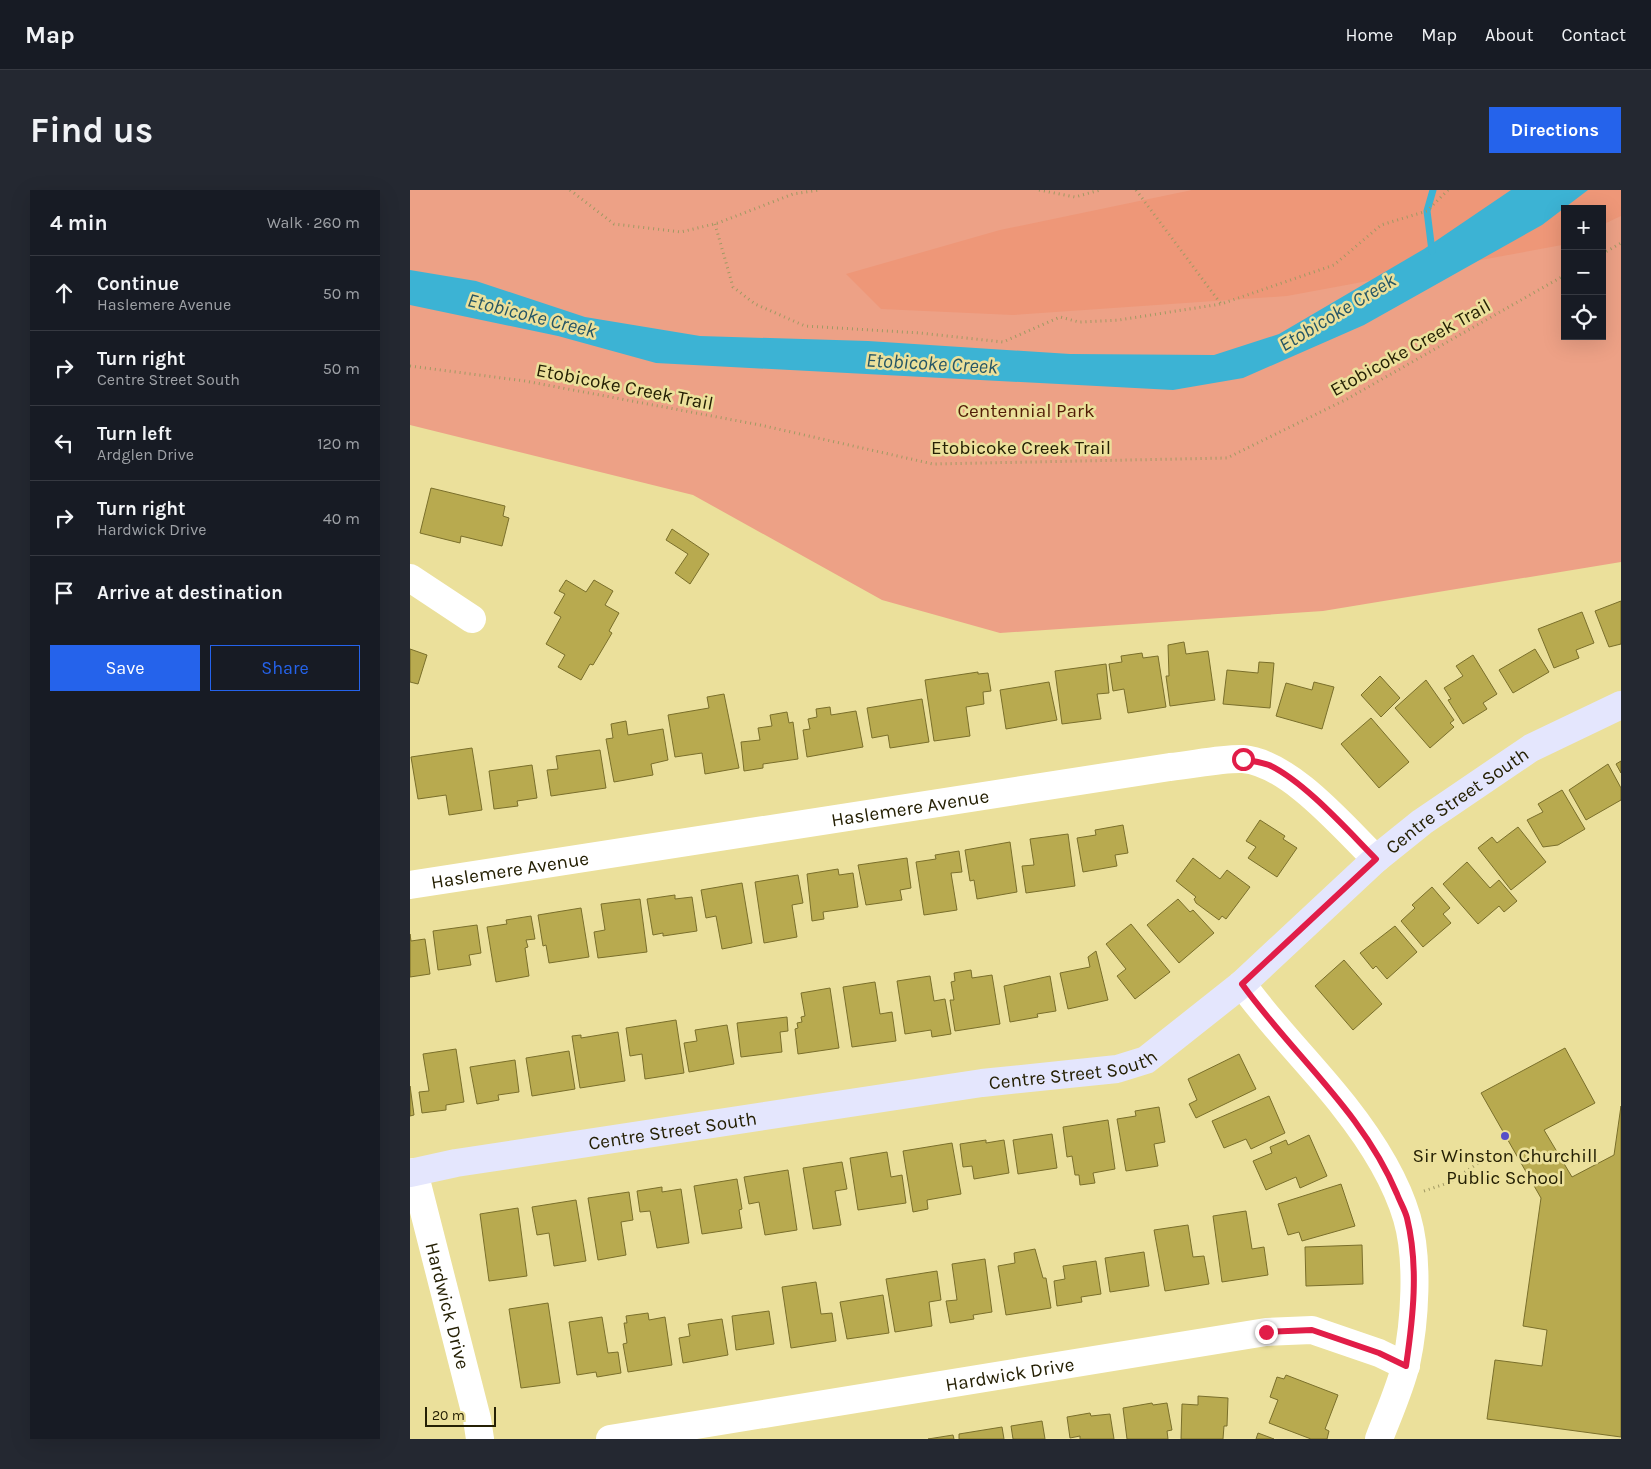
<!DOCTYPE html>
<meta charset="utf-8">
<style>
:root{--surface:#171b24;--page:#242831;--text:#f1f3f6;--muted:#9ea1a6;--line:#363941;--accent:#2563eb}
body{margin:0;font-family:Karla,sans-serif;background:var(--page);color:var(--text)}
.controls{position:absolute;right:15px;top:15px;display:grid;overflow:hidden;border-radius:0px;box-shadow:0 5px 20px #0002}
.controls button{width:45px;height:45px;display:grid;place-items:center;padding:0;border:0;border-bottom:1px solid var(--line);background:var(--surface);color:var(--text);font:25px sans-serif}
.scale{position:absolute;left:15px;bottom:12px;width:71px;box-sizing:border-box;padding-left:5px;border:2px solid #252004;border-top:0;font-size:14px;line-height:18px;white-space:nowrap;color:#252004;-webkit-text-stroke:4px #ebe09b;paint-order:stroke}
.stop{position:absolute;width:15px;height:15px;margin:-11px;border:4px solid #e11d48;border-radius:50%;background:#fff}
.stop.end{background:#e11d48;border-color:#fff;box-shadow:0 1px 5px #0008}
.list{margin:0;padding:0;list-style:none}
h2{display:flex;justify-content:space-between;align-items:center;height:65px;margin:0;padding:0 20px;font-size:21px}
h2 small{font-size:16px;font-weight:400;color:var(--muted)}
.list li{display:grid;grid-template-columns:32px 1fr auto;gap:15px;align-items:center;box-sizing:border-box;height:75px;padding:0 20px;border-top:1px solid var(--line)}
.list b{display:block;font-size:19px;white-space:nowrap}
.list p{margin:0;font-size:16px;white-space:nowrap;color:var(--muted)}
.list em{font-size:16px;font-style:normal;color:var(--muted)}
.actions{display:flex;gap:10px;padding:15px 20px}
.actions a{flex:1;padding:11px 0;border:1px solid var(--accent);border-radius:0px;text-align:center;font-size:18px;color:var(--accent)}
.actions .main{background:var(--accent);color:#fff}
.icon{flex:none;width:28px;height:28px;fill:none;stroke:currentColor;stroke-width:2;stroke-linecap:round;stroke-linejoin:round}
.map{position:relative;flex:none;width:1211px;height:1249px;overflow:hidden;border-radius:0px}
header{display:flex;align-items:center;gap:30px;box-sizing:border-box;height:70px;padding:0 25px;background:var(--surface);border-bottom:1px solid var(--line)}
header strong{font-size:24px}
nav{display:flex;gap:28px;margin-inline-start:auto;font-size:18px}
.intro{display:flex;align-items:center;justify-content:space-between;box-sizing:border-box;height:120px;padding:0 30px}
h1{margin:0;font-size:35px}
.button{padding:12px 22px;border-radius:0px;background:var(--accent);color:#fff;font-size:18px;font-weight:700}
main{display:flex;gap:30px;padding:0 30px}
aside{flex:1;background:var(--surface);border-radius:0px;box-shadow:0 5px 20px #0002}
.map>svg:first-child{display:block}
.green{fill:#eda186;fill-rule:evenodd}
.forest{fill:#ee9778}
.water{fill:#3cb3d4}
.lines{fill:none;stroke-linecap:round;stroke-linejoin:round}
.stream{stroke:#3cb3d4;stroke-width:7}
.building{fill:#b8aa4f;stroke:#7a6f2b}
.path{stroke:#a19963;stroke-width:3;stroke-dasharray:1 4;stroke-linecap:butt}
.street{stroke:#fff;stroke-width:28}
.secondary{stroke:#e4e6fd;stroke-width:28}
.route{stroke:#e11d48;stroke-width:6}
.poi-dot{fill:#5750c8;stroke:#ebe09b;stroke-width:2}
.labels{text-anchor:middle;stroke-width:5;stroke-linejoin:round;paint-order:stroke}
.street-label{font-size:19px;fill:#252004;stroke:#ebe09b}
.park-label{font-size:19px;fill:#521d07;stroke:#ebe09b}
.poi-label{font-size:19px;fill:#252004;stroke:#ebe09b}
.water-label{font-size:20px;font-style:italic;fill:#265665;stroke:#ebe09b}
</style>
<header>
<strong>Map</strong>
<nav><a>Home</a><a>Map</a><a>About</a><a>Contact</a></nav>
</header>
<div class="intro"><h1>Find us</h1><a class="button">Directions</a></div>
<main>
<aside>
<h2>4 min<small>Walk · 260 m</small></h2>
<ul class="list">
<li><svg class="icon" aria-label="ahead" viewBox="0 0 24 24"><path d="M12 20V5M6 11l6-6 6 6"/></svg><div><b>Continue</b><p>Haslemere Avenue</p></div><em>50 m</em></li>
<li><svg class="icon" aria-label="right" viewBox="0 0 24 24"><path d="M7 20v-9h11M14 6l5 5-5 5"/></svg><div><b>Turn right</b><p>Centre Street South</p></div><em>50 m</em></li>
<li><svg class="icon" aria-label="left" viewBox="0 0 24 24"><path d="M17 20v-9H6M10 6l-5 5 5 5"/></svg><div><b>Turn left</b><p>Ardglen Drive</p></div><em>120 m</em></li>
<li><svg class="icon" aria-label="right" viewBox="0 0 24 24"><path d="M7 20v-9h11M14 6l5 5-5 5"/></svg><div><b>Turn right</b><p>Hardwick Drive</p></div><em>40 m</em></li>
<li><svg class="icon" aria-label="arrive" viewBox="0 0 24 24"><path d="M6 21V4h12l-3 4 3 4H6"/></svg><div><b>Arrive at destination</b></div></li>
</ul>
<div class="actions"><a class="main">Save</a><a>Share</a></div>
</aside>
<div class="map">
<svg width="1211" height="1249" viewBox="0 0 1211 1249">
<rect width="100%" height="100%" fill="#ebe09b"/>
<!-- green -->
<path class="green" d="M0 0H1211V372L913 421 590 443 472 410 283 305 0 235ZM1155 19H1192V146H1155Z"/>
<!-- forest -->
<polygon class="forest" points="782,0 1211,0 1211,26 1192,35 1192,19 1155,19 1155,53 1152,55 877,106 603,125 471,119 436,84 590,40"/>
<!-- water -->
<polygon class="water" points="1101,0 1178,0 1132,35 954,135 833,188 763,200 246,173 148,146 0,115 0,80 66,91 175,127 290,146 458,151 660,164 804,165 869,144 1014,59"/>
<g class="lines">
<!-- stream -->
<polyline class="stream" points="1022,61 1017,21 1023,0"/>
</g>
<!-- building -->
<g class="building">
<polygon points="21,298 95,316 93,326 99,328 92,356 51,346 50,353 10,343"/>
<polygon points="262,339 299,364 280,394 265,383 278,364 256,350"/>
<polygon points="156,390 176,402 184,390 203,401 195,415 209,423 199,441 202,443 183,475 180,474 171,490 148,477 155,465 136,454 151,427 144,423 155,404 149,401"/>
<polygon points="1211,411 1211,454 1199,457 1185,421"/>
<polygon points="1172,422 1184,453 1166,460 1169,468 1144,478 1128,439"/>
<polygon points="774,452 776,464 798,461 805,510 760,516 756,486 759,486 758,455"/>
<polygon points="0,459 17,465 8,494 0,492"/>
<polygon points="1125,459 1139,482 1103,503 1089,480"/>
<polygon points="732,463 733,468 748,466 756,517 718,523 714,499 703,501 699,474 712,472 711,466"/>
<polygon points="1063,465 1087,504 1073,513 1077,519 1053,534 1038,510 1041,509 1034,498 1053,486 1046,476"/>
<polygon points="849,472 864,473 860,518 813,514 817,480 848,483"/>
<polygon points="696,474 699,503 687,504 691,529 652,534 645,481"/>
<polygon points="568,482 568,484 578,483 581,501 573,502 574,514 556,517 560,546 524,551 515,490"/>
<polygon points="970,486 990,508 971,527 951,505"/>
<polygon points="1016,490 1044,530 1040,533 1044,537 1020,558 985,518"/>
<polygon points="639,492 647,530 596,539 590,500"/>
<polygon points="904,492 924,497 912,539 866,526 876,493 902,500"/>
<polygon points="314,504 329,578 295,584 292,563 265,567 258,525 299,518 297,507"/>
<polygon points="512,509 519,552 480,558 478,545 462,548 457,518"/>
<polygon points="420,517 421,525 446,521 453,557 397,567 393,540 400,539 398,529 407,527 406,519"/>
<polygon points="377,522 379,533 383,532 388,569 353,574 353,578 334,581 331,552 350,550 348,538 362,536 360,525"/>
<polygon points="961,528 999,572 969,598 931,554"/>
<polygon points="216,531 218,545 253,539 258,570 241,574 243,585 204,592 196,549 203,548 201,534"/>
<polygon points="62,558 72,620 39,625 36,605 8,609 1,567"/>
<polygon points="190,560 196,598 141,606 137,580 148,579 146,566"/>
<polygon points="1211,571 1211,583 1206,574"/>
<polygon points="1198,574 1211,598 1211,610 1176,630 1159,600"/>
<polygon points="122,575 127,608 107,611 108,616 84,619 79,581"/>
<polygon points="1152,600 1175,639 1148,655 1133,657 1117,630 1133,622 1128,614"/>
<polygon points="850,630 875,646 873,649 887,658 867,687 838,668 846,657 836,651"/>
<polygon points="713,635 718,663 705,665 707,676 673,682 667,648 686,645 685,640"/>
<polygon points="1108,637 1136,672 1101,700 1068,658 1082,647 1087,653"/>
<polygon points="658,644 665,696 616,703 612,676 624,675 620,649"/>
<polygon points="600,652 607,702 567,709 564,690 560,691 555,660"/>
<polygon points="549,661 552,682 541,683 547,720 514,725 506,672 526,669 525,665"/>
<polygon points="497,668 501,698 490,700 492,710 456,715 448,675"/>
<polygon points="783,668 810,689 817,680 840,697 816,729 812,726 809,730 786,713 784,709 786,707 766,691"/>
<polygon points="1057,672 1080,698 1089,690 1107,711 1094,722 1089,716 1068,734 1033,694"/>
<polygon points="428,679 429,685 443,683 448,717 413,722 414,729 402,731 397,684"/>
<polygon points="388,685 393,713 382,715 387,747 354,753 345,692"/>
<polygon points="332,693 342,753 312,759 306,726 296,728 291,700"/>
<polygon points="1022,697 1040,718 1033,724 1041,733 1013,757 991,731 1005,718 1002,715"/>
<polygon points="265,705 265,709 282,707 287,741 253,746 253,743 243,745 237,709"/>
<polygon points="230,709 237,762 188,768 184,742 195,740 191,714"/>
<polygon points="768,709 780,722 783,720 804,743 769,773 737,735"/>
<polygon points="171,718 179,767 139,773 136,755 133,756 128,725"/>
<polygon points="121,726 125,749 116,750 118,757 115,758 119,786 86,792 77,737 97,734 96,730"/>
<polygon points="721,734 760,782 725,809 707,786 716,779 696,754"/>
<polygon points="67,735 71,763 59,765 61,775 28,780 23,741"/>
<polygon points="985,736 1007,762 977,789 966,776 963,779 950,763"/>
<polygon points="0,744 1,751 15,749 20,784 0,787"/>
<polygon points="686,761 698,810 658,819 650,783 680,777 678,767"/>
<polygon points="934,770 972,814 943,840 905,796"/>
<polygon points="561,780 562,788 582,785 590,834 545,841 540,810 544,810 541,792 545,791 544,783"/>
<polygon points="520,786 524,811 535,809 541,844 522,847 521,840 495,844 487,791"/>
<polygon points="640,786 646,821 627,824 628,827 600,832 594,796"/>
<polygon points="465,792 470,824 482,822 486,851 442,857 433,797"/>
<polygon points="420,798 429,858 388,864 385,839 388,838 387,833 392,832 391,827 395,826 391,803"/>
<polygon points="377,827 378,841 370,842 372,862 331,867 327,833"/>
<polygon points="266,830 274,883 235,889 232,864 220,866 216,838"/>
<polygon points="317,835 324,874 279,882 274,853 287,851 285,840"/>
<polygon points="208,842 215,891 170,898 162,846 171,845 171,848"/>
<polygon points="1155,858 1185,913 1134,940 1162,987 1204,965 1211,916 1211,1247 1077,1229 1085,1170 1132,1176 1137,1140 1113,1136 1131,1008 1071,903"/>
<polygon points="46,859 54,912 36,915 36,920 12,923 9,902 19,901 13,864"/>
<polygon points="159,861 165,899 122,906 116,868"/>
<polygon points="829,864 846,899 786,928 779,914 787,910 778,889"/>
<polygon points="105,870 109,902 88,905 89,910 67,914 60,877"/>
<polygon points="0,896 4,925 0,926"/>
<polygon points="859,906 875,943 841,959 836,949 814,958 802,931"/>
<polygon points="749,917 755,952 744,954 748,976 716,981 707,929 726,926 725,921"/>
<polygon points="698,930 705,979 683,983 685,993 670,995 669,985 665,985 662,966 657,967 653,937"/>
<polygon points="642,944 647,978 608,984 603,950"/>
<polygon points="899,945 917,986 890,998 886,987 856,1000 843,971 862,963 860,957 876,950 878,955"/>
<polygon points="576,950 576,953 594,950 599,983 564,989 562,976 553,977 550,954"/>
<polygon points="542,953 551,1004 517,1010 518,1019 503,1022 493,961"/>
<polygon points="477,962 481,987 492,985 496,1013 448,1020 440,968"/>
<polygon points="432,972 437,999 425,1001 431,1035 403,1039 393,978"/>
<polygon points="378,980 387,1040 355,1045 349,1012 339,1014 334,987"/>
<polygon points="327,989 332,1019 329,1020 332,1038 292,1044 284,996"/>
<polygon points="931,994 945,1036 892,1051 889,1042 878,1045 868,1014"/>
<polygon points="252,997 252,1002 271,999 279,1053 247,1058 240,1021 230,1022 227,1001"/>
<polygon points="219,1002 223,1030 211,1032 216,1065 188,1070 178,1008"/>
<polygon points="166,1010 176,1071 144,1076 139,1043 127,1045 122,1017"/>
<polygon points="108,1018 117,1086 79,1091 70,1024"/>
<polygon points="836,1021 842,1059 854,1057 858,1085 812,1092 803,1026"/>
<polygon points="778,1035 783,1067 794,1066 799,1094 755,1101 744,1040"/>
<polygon points="952,1055 953,1094 896,1096 895,1057"/>
<polygon points="625,1059 633,1088 636,1088 641,1118 596,1125 588,1076 605,1073 604,1063"/>
<polygon points="734,1062 739,1096 700,1102 695,1068"/>
<polygon points="575,1069 582,1122 563,1125 564,1129 540,1133 536,1111 547,1110 542,1074"/>
<polygon points="686,1071 691,1104 671,1107 672,1112 647,1116 644,1091 655,1089 653,1076"/>
<polygon points="527,1081 531,1110 519,1112 522,1136 485,1142 476,1089"/>
<polygon points="406,1092 411,1124 422,1123 426,1151 381,1158 372,1097"/>
<polygon points="473,1105 479,1143 437,1149 430,1112"/>
<polygon points="138,1113 150,1193 111,1198 99,1119"/>
<polygon points="359,1121 364,1154 326,1160 322,1126"/>
<polygon points="238,1123 239,1130 255,1127 262,1175 218,1182 213,1154 217,1153 214,1133 217,1133 216,1126"/>
<polygon points="192,1127 198,1163 208,1162 211,1183 187,1187 186,1182 167,1185 159,1132"/>
<polygon points="312,1129 318,1165 273,1173 269,1148 280,1146 278,1134"/>
<polygon points="876,1185 928,1205 915,1239 919,1241 917,1249 901,1249 859,1233 868,1210 860,1207 867,1187 874,1189"/>
<polygon points="788,1206 818,1208 817,1236 814,1236 813,1249 771,1249 772,1214 788,1215"/>
<polygon points="742,1213 743,1215 757,1213 762,1240 757,1241 758,1249 717,1249 713,1218"/>
<polygon points="680,1223 681,1226 700,1224 704,1249 670,1249 670,1246 660,1248 657,1227"/>
<polygon points="632,1231 635,1249 603,1249 601,1236"/>
<polygon points="592,1237 594,1249 549,1249 549,1244"/>
<polygon points="848,1243 864,1249 846,1249"/>
<polygon points="543,1245 544,1249 518,1249"/>
</g>
<g class="lines">
<!-- path -->
<g class="path">
<polyline points="160,0 204,34 271,42 308,33 383,4 409,0"/>
<polyline points="629,0 665,7 690,0"/>
<polyline points="726,0 811,114"/>
<polyline points="305,34 323,97 345,114 395,136 510,143 593,152 650,127 669,132 709,130 811,114 924,75 971,35 1017,21 1038,0"/>
<polyline points="1192,64 1211,53"/>
<polyline points="0,176 115,191 350,235 523,274 817,268 937,209 1155,85"/>
<polyline points="1014,1001 1038,993 1075,969"/>
</g>
<!-- street -->
<g class="street">
<polyline points="0,388 62,429"/>
<path id="s1" d="M0 695 760 577C782 575 812 568 833 569 880 573 934 638 966 669"/>
<path d="M832 794C863 837 901 874 934 916 960 949 985 987 997 1028 1009 1069 1005 1133 996 1174 990 1199 978 1225 969 1249"/>
<path id="s2" d="M4 982 67 1229 70 1249"/>
<path id="s3" d="M200 1249 856 1142 902 1140 969 1163 996 1176"/>
</g>
<!-- secondary -->
<path class="secondary" id="s4" d="M0 983 46 973 572 893 707 879 736 870 832 794 966 669 1012 632 1121 558 1211 515"/>
</g>
<g class="lines">
<!-- route -->
<path class="route" d="M833 569C841 571 851 572 859 575 895 592 938 641 966 669L832 794C883 865 953 922 987 1004 990 1012 995 1020 997 1028 1009 1077 1003 1128 996 1176L969 1163 902 1140 856 1142"/>
</g>
<!-- markers -->
<circle class="poi-dot" cx="1095" cy="946" r="5"/>
<g class="labels">
<!-- street labels -->
<g class="street-label">
<text transform="translate(1000 157) rotate(-29)" y="7">Etobicoke Creek Trail</text>
<text transform="translate(215 196) rotate(11)" y="7">Etobicoke Creek Trail</text>
<text x="611" y="264">Etobicoke Creek Trail</text>
<text dy="7" stroke="none"><textPath href="#s4" startOffset="1151">Centre Street South</textPath></text>
<text dy="7" stroke="none"><textPath href="#s1" startOffset="506">Haslemere Avenue</textPath></text>
<text dy="7" stroke="none"><textPath href="#s1" startOffset="101">Haslemere Avenue</textPath></text>
<text dy="7" stroke="none"><textPath href="#s4" startOffset="671">Centre Street South</textPath></text>
<text dy="7" stroke="none"><textPath href="#s4" startOffset="266">Centre Street South</textPath></text>
<text dy="7" stroke="none"><textPath href="#s2" startOffset="138">Hardwick Drive</textPath></text>
<text dy="7" stroke="none"><textPath href="#s3" startOffset="405">Hardwick Drive</textPath></text>
</g>
<!-- park labels -->
<g class="park-label">
<text x="616" y="227">Centennial Park</text>
</g>
<!-- poi labels -->
<g class="poi-label">
<text x="1095" y="972">Sir Winston Churchill<tspan x="1095" dy="22">Public School</tspan></text>
</g>
<!-- water labels -->
<g class="water-label">
<text transform="translate(927 122) rotate(-31)" y="7">Etobicoke Creek</text>
<text transform="translate(122 125) rotate(14)" y="7">Etobicoke Creek</text>
<text transform="translate(522 173) rotate(3)" y="7">Etobicoke Creek</text>
</g>
</g>
</svg>
<div class="controls">
<button>+</button>
<button>−</button>
<button><svg class="icon" aria-label="locate" viewBox="0 0 24 24"><circle cx="12" cy="12" r="6"/><path d="M12 2v4M12 18v4M2 12h4M18 12h4"/></svg></button>
</div>
<div class="scale">20 m</div>
<div class="stop" style="left:833px;top:569px"></div>
<div class="stop end" style="left:856px;top:1142px"></div>
</div>
</main>
